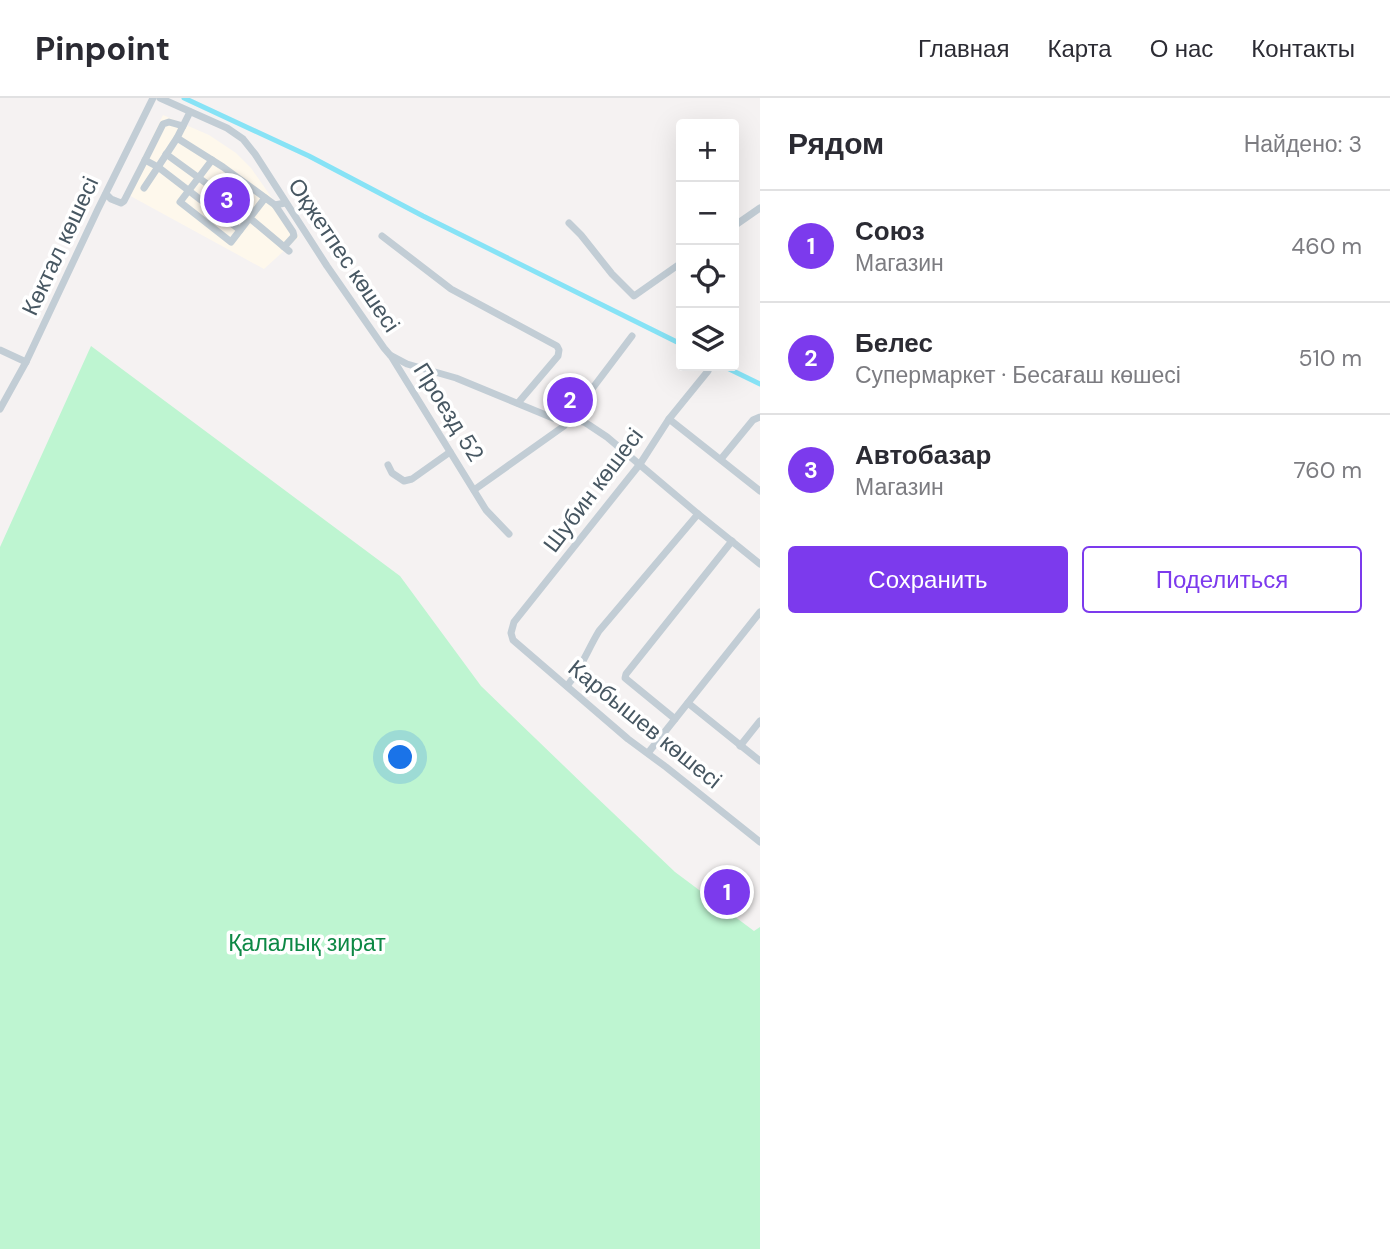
<!DOCTYPE html>
<html lang="ru">
<meta charset="utf-8">
<style>
:root{--surface:#fff;--page:#f7f7f7;--text:#2b2b33;--muted:#7c7c81;--line:#e1e1e2;--accent:#7c3aed}
body{margin:0;font-family:"DM Sans",sans-serif;background:var(--page);color:var(--text)}
.controls{position:absolute;right:21px;top:21px;display:grid;overflow:hidden;border-radius:7px;box-shadow:0 7px 28px #0002}
.controls button{width:63px;height:63px;display:grid;place-items:center;padding:0;border:0;border-bottom:2px solid var(--line);background:var(--surface);color:var(--text);font:35px sans-serif}
.you{position:absolute;left:401px;top:660px;width:24px;height:24px;margin:-18px;border:5px solid #fff;border-radius:50%;background:#1a73e8;box-shadow:0 0 0 10px #1a73e833}
.badge{display:grid;place-items:center;width:46px;height:46px;border-radius:50%;background:var(--accent);color:#fff;font-size:23px;font-weight:700}
.pin{position:absolute;translate:-50% -50%;border:4px solid #fff;box-shadow:0 2px 7px #0006}
.list{margin:0;padding:0;list-style:none}
h2{display:flex;justify-content:space-between;align-items:center;height:91px;margin:0;padding:0 28px;font-size:30px}
h2 small{font-size:23px;font-weight:400;color:var(--muted)}
.list li{display:grid;grid-template-columns:46px 1fr auto;gap:21px;align-items:center;box-sizing:border-box;height:112px;padding:0 28px;border-top:2px solid var(--line)}
.list b{display:block;font-size:26px;white-space:nowrap}
.list p{margin:0;font-size:23px;white-space:nowrap;color:var(--muted)}
.list em{font-size:23px;font-style:normal;color:var(--muted)}
.actions{display:flex;gap:14px;padding:21px 28px}
.actions a{flex:1;padding:16px 0;border:2px solid var(--accent);border-radius:7px;text-align:center;font-size:24px;color:var(--accent)}
.actions .main{background:var(--accent);color:#fff}
.icon{flex:none;width:38px;height:38px;fill:none;stroke:currentColor;stroke-width:2;stroke-linecap:round;stroke-linejoin:round}
.map{position:relative;flex:none;width:760px;height:1151px;overflow:hidden}
header{display:flex;align-items:center;gap:42px;box-sizing:border-box;height:98px;padding:0 35px;background:var(--surface);border-bottom:2px solid var(--line)}
header strong{font-size:33px}
nav{display:flex;gap:38px;margin-inline-start:auto;font-size:24px}
main{display:flex}
aside{flex:1;background:var(--surface)}
.map>svg:first-child{display:block}
.commercial{fill:#fef8ec}
.green{fill:#bef5d1}
.lines{fill:none;stroke-linecap:round;stroke-linejoin:round}
.canal{stroke:#87e3f6;stroke-width:5}
.minor{stroke:#c2cdd5;stroke-width:7}
.labels{text-anchor:middle;stroke-width:7;stroke-linejoin:round;paint-order:stroke}
.street-label{font-size:23px;fill:#475762;stroke:#fff}
.park-label{font-size:23px;fill:#0d8845;stroke:#fff}
</style>
<header>
<strong>Pinpoint</strong>
<nav><a>Главная</a><a>Карта</a><a>О нас</a><a>Контакты</a></nav>
</header>
<main>
<div class="map">
<svg width="760" height="1151" viewBox="0 0 760 1151">
<rect width="100%" height="100%" fill="#f5f2f2"/>
<!-- commercial -->
<polygon class="commercial" points="163,17 209,37 236,55 251,70 299,139 264,171 125,95"/>
<!-- green -->
<polygon class="green" points="91,248 400,478 481,588 591,694 675,774 754,833 760,829 760,1151 0,1151 0,449"/>
<g class="lines">
<!-- canal -->
<g class="canal">
<polyline points="184,0 309,58 423,118 681,246"/>
<polyline points="723,268 760,286"/>
</g>
<!-- minor -->
<g class="minor">
<polyline points="160,0 227,30 243,41 255,56 327,168 384,250 390,257 407,266 456,280 553,320 584,324 589,327 607,339 698,416 760,466"/>
<polyline points="177,40 190,14"/>
<polyline points="166,56 221,96 289,153"/>
<polyline points="145,62 163,26 169,24 183,28"/>
<polyline points="212,62 180,104 231,144 265,100"/>
<polyline points="144,90 158,69 240,132"/>
<polyline points="106,96 111,101 121,105 124,103 145,62 158,69 177,40 223,69 275,107 285,105"/>
<polyline points="275,107 293,134 294,138 284,149"/>
<polyline points="569,125 581,137 612,176 634,198 681,165"/>
<polyline points="734,128 760,110"/>
<polyline points="382,138 451,191 557,248 559,252 558,258 518,305"/>
<polyline points="0,252 26,264"/>
<polyline points="391,258 486,412 509,436"/>
<polyline points="708,273 669,321 640,366 514,524 511,535 513,542 628,641 666,669 760,744"/>
<polyline points="0,311 26,264 98,111 153,0"/>
<polyline points="669,321 760,393"/>
<polyline points="721,361 753,322 760,319"/>
<polyline points="388,367 392,375 404,383 412,381 450,354"/>
<polyline points="474,392 564,328 632,238"/>
<path d="M567 588C581 571 588 551 599 533L698 416"/>
<polyline points="688,605 760,663"/>
<polyline points="675,621 625,580 626,576 732,443"/>
<polyline points="740,648 760,623"/>
<polyline points="648,655 760,514"/>
</g>
</g>
<g class="labels">
<!-- street labels -->
<g class="street-label">
<text transform="translate(60 148) rotate(-65)" y="8">Көктал көшесі</text>
<text transform="translate(344 157) rotate(56)" y="8">Оқжетпес көшесі</text>
<text transform="translate(449 314) rotate(58)" y="8">Проезд 52</text>
<text transform="translate(593 392) rotate(-53)" y="8">Шубин көшесі</text>
<text transform="translate(645 626) rotate(39)" y="8">Карбышев көшесі</text>
</g>
<!-- park labels -->
<g class="park-label">
<text x="307" y="853">Қалалық зират</text>
</g>
</g>
</svg>
<div class="controls">
<button>+</button>
<button>−</button>
<button><svg class="icon" aria-label="locate" viewBox="0 0 24 24"><circle cx="12" cy="12" r="6"/><path d="M12 2v4M12 18v4M2 12h4M18 12h4"/></svg></button>
<button><svg class="icon" aria-label="layers" viewBox="0 0 24 24"><path d="M12 4l9 5-9 5-9-5zM3 14l9 5 9-5"/></svg></button>
</div>
<div class="you"></div>
<div class="pin badge" style="left:727px;top:794px">1</div>
<div class="pin badge" style="left:570px;top:302px">2</div>
<div class="pin badge" style="left:227px;top:102px">3</div>
</div>
<aside>
<h2>Рядом<small>Найдено: 3</small></h2>
<ul class="list">
<li><span class="badge">1</span><div><b>Союз</b><p>Магазин</p></div><em>460 m</em></li>
<li><span class="badge">2</span><div><b>Белес</b><p>Супермаркет · Бесағаш көшесі</p></div><em>510 m</em></li>
<li><span class="badge">3</span><div><b>Автобазар</b><p>Магазин</p></div><em>760 m</em></li>
</ul>
<div class="actions"><a class="main">Сохранить</a><a>Поделиться</a></div>
</aside>
</main>
